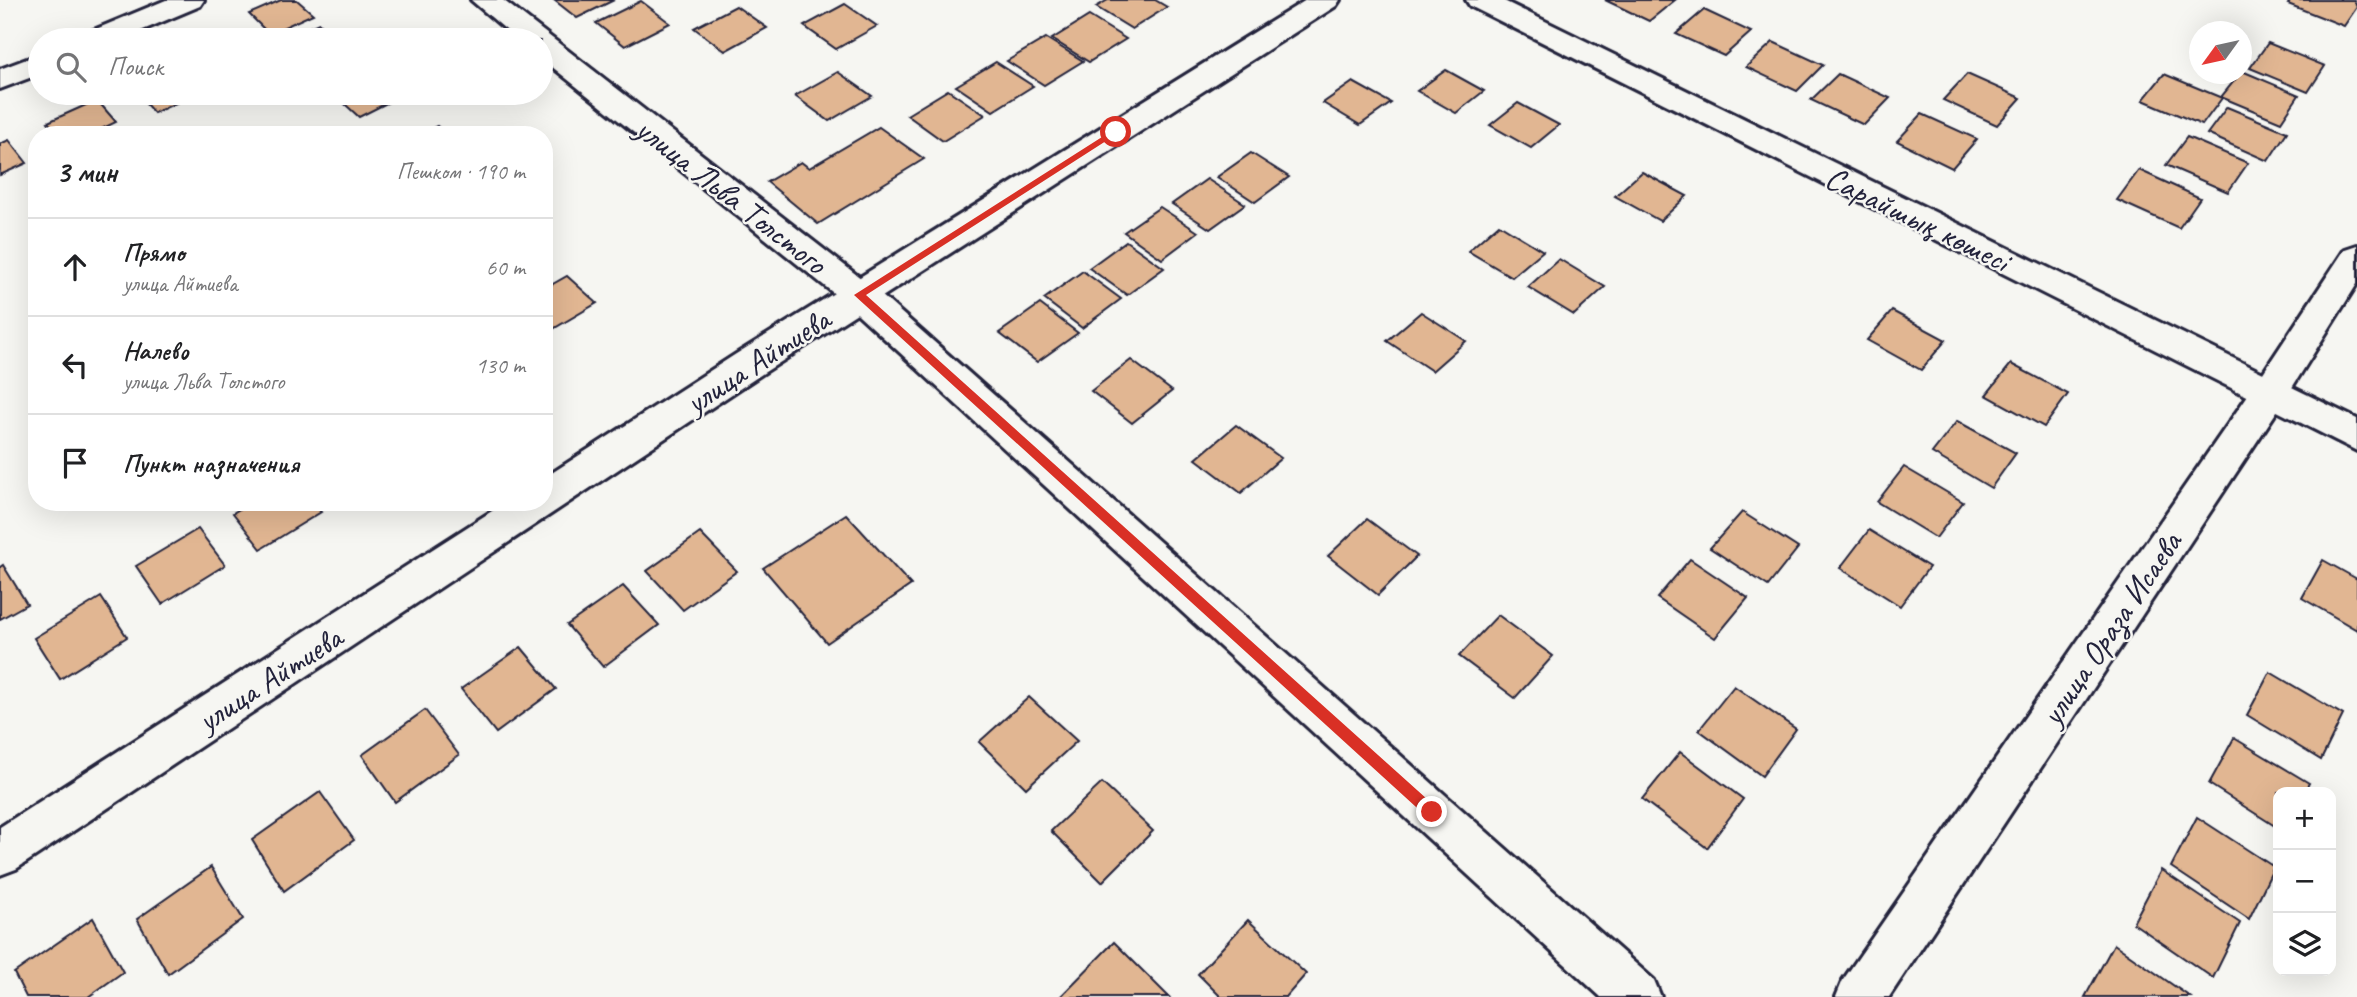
<!DOCTYPE html>
<html lang="ru">
<meta charset="utf-8">
<style>
:root{--surface:#fff;--page:#f6f6f6;--text:#202124;--muted:#757577;--line:#e0e0e0}
body{margin:0;font-family:Caveat,sans-serif;background:var(--page);color:var(--text)}
.controls{position:absolute;right:21px;bottom:21px;display:grid;overflow:hidden;border-radius:14px;box-shadow:0 7px 28px #0002}
.controls button{width:63px;height:63px;display:grid;place-items:center;padding:0;border:0;border-bottom:2px solid var(--line);background:var(--surface);color:var(--text);font:35px sans-serif}
.compass{position:absolute;left:2189px;top:21px;width:63px;height:63px;border-radius:50%;background:var(--surface);box-shadow:0 7px 28px #0002;rotate:237deg}
.stop{position:absolute;width:21px;height:21px;margin:-16px;border:5px solid #d93025;border-radius:50%;background:#fff}
.stop.end{background:#d93025;border-color:#fff;box-shadow:0 2px 7px #0008}
.list{margin:0;padding:0;list-style:none}
h2{display:flex;justify-content:space-between;align-items:center;height:91px;margin:0;padding:0 28px;font-size:30px}
h2 small{font-size:23px;font-weight:400;color:var(--muted)}
.list li{display:grid;grid-template-columns:46px 1fr auto;gap:21px;align-items:center;box-sizing:border-box;height:98px;padding:0 28px;border-top:2px solid var(--line)}
.list b{display:block;font-size:26px;white-space:nowrap}
.list p{margin:0;font-size:23px;white-space:nowrap;color:var(--muted)}
.list em{font-size:23px;font-style:normal;color:var(--muted)}
.icon{flex:none;width:38px;height:38px;fill:none;stroke:currentColor;stroke-width:2;stroke-linecap:round;stroke-linejoin:round}
.map{position:relative;flex:none;width:2357px;height:997px;overflow:hidden}
.search{position:absolute;background:var(--surface);box-shadow:0 7px 28px #0002;left:28px;top:28px;width:525px;height:77px;display:flex;align-items:center;gap:18px;box-sizing:border-box;padding:0 24px;border-radius:38px;color:var(--muted);font-size:26px}
.panel{position:absolute;background:var(--surface);box-shadow:0 7px 28px #0002;left:28px;top:126px;width:525px;height:385px;border-radius:28px}
.map>svg:first-child{display:block}
.building{fill:#e1b692;stroke:#22223b;stroke-width:2}
.lines{fill:none;stroke-linecap:round;stroke-linejoin:round}
.street-casing{stroke:#22223b;stroke-width:6}
.secondary-casing{stroke:#22223b;stroke-width:6}
.street{fill:#f6f6f2;fill-rule:evenodd}
.secondary{fill:#f6f6f2;fill-rule:evenodd}
.route{fill:#d93025}
.labels{text-anchor:middle;stroke-width:5;stroke-linejoin:round;paint-order:stroke}
.street-label{font-size:33px;fill:#22223b;stroke:#f6f6f2}
</style>
<div class="map">
<svg width="2357" height="997" viewBox="0 0 2357 997">
<rect width="100%" height="100%" fill="#f6f6f2"/>
<filter id="ink" filterUnits="userSpaceOnUse"><feTurbulence type="fractalNoise" baseFrequency=".0143" numOctaves="2"/><feDisplacementMap in="SourceGraphic" scale="14" xChannelSelector="R" yChannelSelector="G"/><feConvolveMatrix kernelMatrix="1 2 1 2 8 2 1 2 1" color-interpolation-filters="sRGB"/></filter>
<g filter="url(#ink)">
<!-- building -->
<g class="building">
<polygon points="281,0 297,0 313,14 269,34 249,14"/>
<polygon points="554,0 614,0 577,18"/>
<polygon points="1108,0 1155,0 1167,7 1132,29 1096,7"/>
<polygon points="1605,0 1675,0 1649,21"/>
<polygon points="2291,0 2354,0 2357,7 2344,26 2288,4"/>
<polygon points="641,1 670,23 625,46 596,23"/>
<polygon points="845,4 877,26 836,49 804,26"/>
<polygon points="736,6 767,28 725,51 694,28"/>
<polygon points="1704,10 1751,32 1724,56 1676,34"/>
<polygon points="1089,16 1126,39 1089,62 1052,39"/>
<polygon points="319,23 338,40 280,40"/>
<polygon points="1046,38 1083,61 1044,85 1007,61"/>
<polygon points="1773,42 1823,65 1797,91 1746,67"/>
<polygon points="2268,43 2325,66 2308,92 2250,68"/>
<polygon points="996,62 1033,86 993,111 956,86"/>
<polygon points="1446,70 1484,91 1456,113 1417,91"/>
<polygon points="2242,71 2299,95 2281,122 2221,97"/>
<polygon points="838,72 872,96 829,121 795,96"/>
<polygon points="1838,74 1890,98 1864,125 1811,100"/>
<polygon points="1967,74 2021,98 1997,125 1943,100"/>
<polygon points="2164,74 2222,98 2202,125 2143,100"/>
<polygon points="1353,82 1391,103 1360,125 1323,103"/>
<polygon points="948,90 985,115 943,141 907,115"/>
<polygon points="136,93 198,93 154,113"/>
<polygon points="341,93 400,93 403,95 359,117 335,95"/>
<polygon points="97,100 116,122 89,135 58,135 48,122"/>
<polygon points="1518,103 1559,125 1531,148 1490,125"/>
<polygon points="2227,107 2287,132 2268,161 2207,134"/>
<polygon points="1922,114 1977,139 1952,168 1897,141"/>
<polygon points="437,126 447,135 419,135"/>
<polygon points="879,127 924,159 818,224 767,182 801,162 809,168"/>
<polygon points="2187,137 2248,163 2228,192 2166,165"/>
<polygon points="9,140 27,163 0,175 0,144"/>
<polygon points="1251,153 1289,177 1255,202 1217,177"/>
<polygon points="2139,170 2200,198 2179,228 2117,200"/>
<polygon points="1642,172 1687,196 1660,221 1615,196"/>
<polygon points="1207,179 1245,204 1210,229 1172,204"/>
<polygon points="1160,207 1198,232 1162,259 1124,232"/>
<polygon points="1499,224 1543,251 1512,277 1468,251"/>
<polygon points="1126,241 1164,268 1127,295 1089,268"/>
<polygon points="1559,259 1605,287 1574,315 1528,287"/>
<polygon points="1083,271 1121,299 1082,328 1044,299"/>
<polygon points="567,276 597,303 548,332 544,328 544,289"/>
<polygon points="1040,304 1078,333 1037,362 999,333"/>
<polygon points="1892,311 1946,340 1921,370 1867,340"/>
<polygon points="1421,312 1466,341 1432,371 1387,341"/>
<polygon points="1131,360 1172,391 1132,423 1091,391"/>
<polygon points="2011,364 2068,394 2044,427 1986,395"/>
<polygon points="1957,421 2016,453 1991,488 1932,453"/>
<polygon points="1236,425 1281,458 1241,493 1196,459"/>
<polygon points="1904,467 1963,502 1936,538 1877,502"/>
<polygon points="251,502 312,502 321,512 261,549 233,513"/>
<polygon points="1742,512 1798,548 1768,586 1710,548"/>
<polygon points="846,514 911,585 827,643 763,568"/>
<polygon points="1367,519 1417,556 1378,595 1328,556"/>
<polygon points="198,529 225,565 162,604 136,566"/>
<polygon points="1869,530 1929,567 1900,606 1840,568"/>
<polygon points="700,533 737,571 683,610 647,571"/>
<polygon points="1690,559 1748,598 1715,638 1657,598"/>
<polygon points="2323,560 2357,579 2357,630 2302,598"/>
<polygon points="3,565 27,604 0,619 0,567"/>
<polygon points="623,586 659,625 603,667 567,625"/>
<polygon points="101,597 127,637 60,679 34,638"/>
<polygon points="1498,615 1553,656 1515,698 1459,656"/>
<polygon points="521,647 556,689 496,733 461,689"/>
<polygon points="2270,672 2343,715 2321,760 2247,715"/>
<polygon points="1734,686 1796,729 1762,776 1699,730"/>
<polygon points="1029,697 1077,741 1026,788 979,742"/>
<polygon points="425,710 459,755 395,802 362,755"/>
<polygon points="2234,738 2309,783 2304,792 2278,792 2278,828 2209,784"/>
<polygon points="1680,752 1743,799 1707,848 1642,799"/>
<polygon points="1102,783 1153,831 1102,882 1051,831"/>
<polygon points="320,792 354,840 284,891 252,840"/>
<polygon points="2197,817 2274,867 2249,919 2171,867"/>
<polygon points="211,867 243,919 168,974 137,919"/>
<polygon points="2161,870 2240,923 2213,978 2133,923"/>
<polygon points="93,918 123,972 88,997 26,997 14,973"/>
<polygon points="1248,920 1306,974 1286,997 1221,997 1198,974"/>
<polygon points="1114,942 1169,997 1060,997"/>
<polygon points="2114,944 2190,997 2085,997"/>
</g>
<g class="lines">
<!-- street casing -->
<g class="street-casing">
<g id="street">
<polygon points="166,0 204,0 200,6 119,40 80,40 84,34"/>
<polygon points="471,0 503,0 871,286 1654,980 1661,997 1601,997 847,304 541,58 541,40 518,40"/>
<polygon points="40,54 40,74 0,89 0,69"/>
<polygon points="2357,245 2357,284 2283,402 1889,997 1836,997 1843,980 2257,382 2345,249"/>
</g>
</g>
<!-- secondary casing -->
<g class="secondary-casing">
<g id="secondary">
<polygon points="1306,0 1340,0 1336,6 762,374 16,869 0,875 0,827 506,502 544,502 544,478 736,354"/>
<polygon points="1466,0 1502,0 2357,419 2357,451 1470,6"/>
</g>
</g>
<!-- street -->
<use href="#street" class="street"/>
<!-- secondary -->
<use href="#secondary" class="secondary"/>
</g>
</g>
<!-- route -->
<polygon class="route" points="1113,130 1120,132 866,295 1437,808 1437,817 1427,817 854,295"/>
<g class="labels">
<!-- street labels -->
<g class="street-label">
<text transform="translate(732 195) rotate(38)" y="12">улица Льва Толстого</text>
<text transform="translate(1918 218) rotate(26)" y="12">Сарайшық көшесі</text>
<text transform="translate(757 360) rotate(-33)" y="12">улица Айтиева</text>
<text transform="translate(2110 628) rotate(-56)" y="12">улица Ораза Исаева</text>
<text transform="translate(269 678) rotate(-33)" y="12">улица Айтиева</text>
</g>
</g>
</svg>
<div class="controls">
<button>+</button>
<button>−</button>
<button><svg class="icon" aria-label="layers" viewBox="0 0 24 24"><path d="M12 4l9 5-9 5-9-5zM3 14l9 5 9-5"/></svg></button>
</div>
<svg class="compass" viewBox="-18 -18 36 36"><path d="M0-13l5 13h-10z" fill="#e53935"/><path d="M0 13l5-13h-10z" fill="#757577"/></svg>
<div class="stop" style="left:1116px;top:132px"></div>
<div class="stop end" style="left:1432px;top:812px"></div>
<div class="search"><svg class="icon" aria-label="search" viewBox="0 0 24 24"><circle cx="10" cy="10" r="6"/><path d="M15 15l6 6"/></svg>Поиск</div>
<section class="panel">
<h2>3 мин<small>Пешком · 190 m</small></h2>
<ul class="list">
<li><svg class="icon" aria-label="ahead" viewBox="0 0 24 24"><path d="M12 20V5M6 11l6-6 6 6"/></svg><div><b>Прямо</b><p>улица Айтиева</p></div><em>60 m</em></li>
<li><svg class="icon" aria-label="left" viewBox="0 0 24 24"><path d="M17 20v-9H6M10 6l-5 5 5 5"/></svg><div><b>Налево</b><p>улица Льва Толстого</p></div><em>130 m</em></li>
<li><svg class="icon" aria-label="arrive" viewBox="0 0 24 24"><path d="M6 21V4h12l-3 4 3 4H6"/></svg><div><b>Пункт назначения</b></div></li>
</ul>
</section>
</div>
